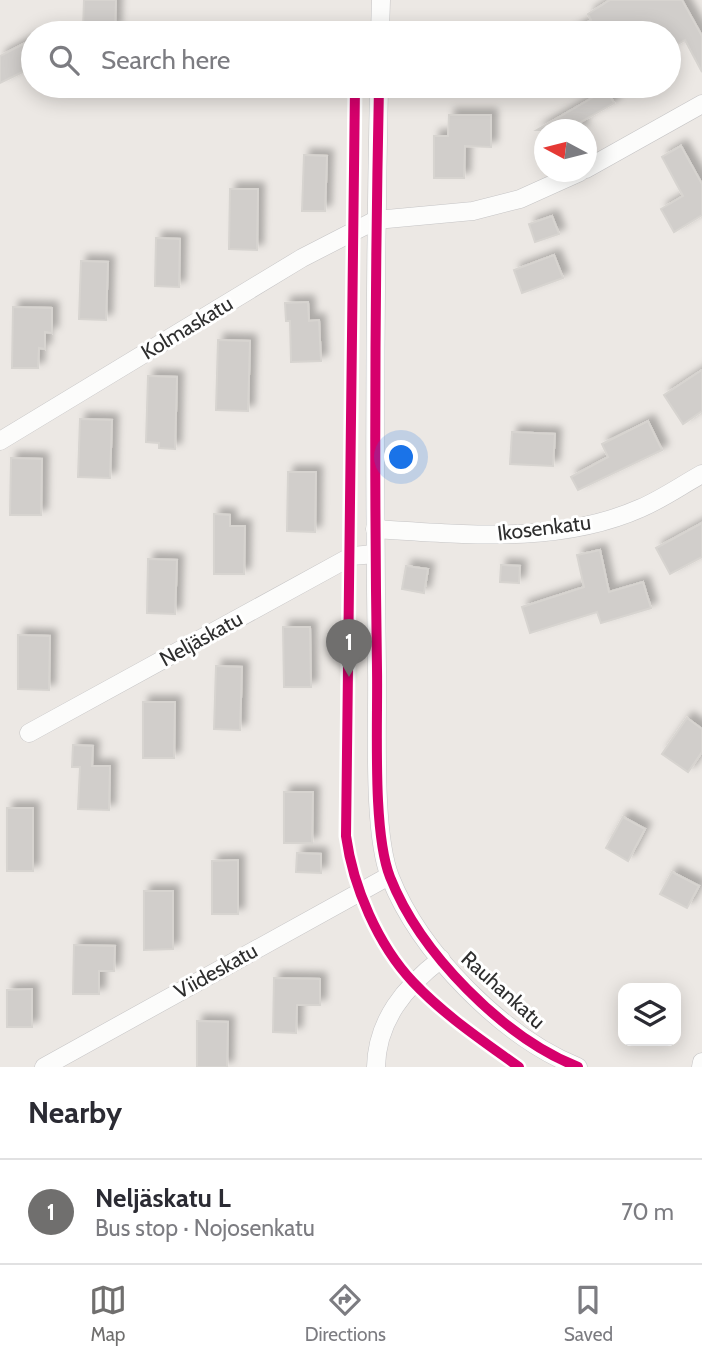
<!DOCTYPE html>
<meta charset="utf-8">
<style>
:root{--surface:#fff;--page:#f7f7f7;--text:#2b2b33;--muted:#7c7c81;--line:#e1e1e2;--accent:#706f6e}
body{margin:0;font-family:Cabin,sans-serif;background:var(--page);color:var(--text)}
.controls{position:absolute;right:21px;bottom:21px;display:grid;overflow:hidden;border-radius:14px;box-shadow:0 4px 18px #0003}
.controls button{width:63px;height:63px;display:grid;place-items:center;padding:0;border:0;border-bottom:2px solid var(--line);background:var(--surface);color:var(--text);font:35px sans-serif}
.compass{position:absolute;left:534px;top:119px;width:63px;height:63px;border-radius:50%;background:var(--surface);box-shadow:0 4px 18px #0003;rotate:277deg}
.you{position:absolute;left:402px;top:458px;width:24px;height:24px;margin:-18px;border:5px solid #fff;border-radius:50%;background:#1a73e8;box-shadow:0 0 0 10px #1a73e833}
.badge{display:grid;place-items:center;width:46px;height:46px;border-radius:50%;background:var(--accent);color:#fff;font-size:23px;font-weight:700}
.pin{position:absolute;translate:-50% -58px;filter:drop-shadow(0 2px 4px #0008)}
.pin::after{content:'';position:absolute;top:37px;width:24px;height:21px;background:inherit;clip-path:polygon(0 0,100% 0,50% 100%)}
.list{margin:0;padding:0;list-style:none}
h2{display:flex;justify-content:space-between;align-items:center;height:91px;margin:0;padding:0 28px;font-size:30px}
h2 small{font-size:23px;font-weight:400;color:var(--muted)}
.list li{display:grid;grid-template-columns:46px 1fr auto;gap:21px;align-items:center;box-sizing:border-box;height:105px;padding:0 28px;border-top:2px solid var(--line)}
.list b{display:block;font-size:26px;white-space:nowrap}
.list p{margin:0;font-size:23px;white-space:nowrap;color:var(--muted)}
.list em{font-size:23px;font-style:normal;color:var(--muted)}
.icon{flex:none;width:38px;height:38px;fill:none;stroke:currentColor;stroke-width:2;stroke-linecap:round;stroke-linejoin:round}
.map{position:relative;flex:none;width:702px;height:1067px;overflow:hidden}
.search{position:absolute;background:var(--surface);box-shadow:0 4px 18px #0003;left:21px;right:21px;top:21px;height:77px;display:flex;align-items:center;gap:18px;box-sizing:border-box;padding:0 24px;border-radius:38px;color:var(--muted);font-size:26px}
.sheet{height:196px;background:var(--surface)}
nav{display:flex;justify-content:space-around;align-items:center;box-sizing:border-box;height:98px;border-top:2px solid var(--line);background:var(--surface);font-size:19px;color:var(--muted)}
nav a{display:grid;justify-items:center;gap:4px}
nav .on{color:var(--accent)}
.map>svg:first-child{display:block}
.building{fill:#d1cecb;stroke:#d7d4d0;stroke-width:2;filter:url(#shadow)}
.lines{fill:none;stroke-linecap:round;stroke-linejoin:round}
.minor-casing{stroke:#c5c4c5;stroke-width:19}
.minor{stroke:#fcfcfb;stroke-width:18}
.cycleway-casing{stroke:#fff;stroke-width:15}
.cycleway{stroke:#d6006c;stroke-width:10}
.labels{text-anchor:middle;stroke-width:6;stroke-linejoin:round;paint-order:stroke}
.street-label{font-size:21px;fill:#2e2e2e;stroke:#fff}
</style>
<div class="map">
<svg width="702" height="1067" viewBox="0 0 702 1067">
<defs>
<filter id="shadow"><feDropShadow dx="6" dy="-6" stdDeviation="3.5" flood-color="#0004"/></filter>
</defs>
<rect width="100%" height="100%" fill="#ece8e4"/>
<!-- building -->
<g class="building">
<polygon points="84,0 116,0 115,30 83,29"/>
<polygon points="610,0 682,0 702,36 702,72 685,40 669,49 669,33 570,33 591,20 588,14"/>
<polygon points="33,39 33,67 0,83 0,56"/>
<polygon points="585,86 604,86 614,103 579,123 583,130 537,130 592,98"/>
<polygon points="449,115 491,115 491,147 465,146 464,178 434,178 434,136 448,136"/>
<polygon points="681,146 702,184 702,215 674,232 661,209 683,196 662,157"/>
<polygon points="304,155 327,156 325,211 302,211"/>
<polygon points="230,189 258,189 257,250 229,249"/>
<polygon points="552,216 559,234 535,242 529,224"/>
<polygon points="156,238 180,239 179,287 155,286"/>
<polygon points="554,255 563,278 522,293 514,270"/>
<polygon points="81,261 108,262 106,320 79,319"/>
<polygon points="308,302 309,321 319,320 321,361 291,362 290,321 286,321 285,303"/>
<polygon points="13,307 52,308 52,333 45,332 45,349 39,348 38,368 12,368"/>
<polygon points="218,340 250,341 248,411 216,410"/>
<polygon points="702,370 702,411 683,424 664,395"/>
<polygon points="148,376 177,377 175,449 159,448 159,443 146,442"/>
<polygon points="80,419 112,420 110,478 78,477"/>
<polygon points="648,421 662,450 578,490 571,477 608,457 602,444"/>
<polygon points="512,432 555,434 553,466 510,464"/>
<polygon points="11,458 42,459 41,515 10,515"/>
<polygon points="288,472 316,472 315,532 287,531"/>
<polygon points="214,514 230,515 230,526 245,526 244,574 214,574"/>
<polygon points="702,523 702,557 670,574 656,548"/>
<polygon points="600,550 609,592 643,582 651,608 601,623 597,612 530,633 522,607 584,587 577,555"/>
<polygon points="148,559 177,560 175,614 147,613"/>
<polygon points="501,565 520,566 519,583 500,582"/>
<polygon points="406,566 428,569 424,593 402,589"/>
<polygon points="283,627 310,627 311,687 284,687"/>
<polygon points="18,635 50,636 49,690 18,689"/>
<polygon points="216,666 242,667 240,730 214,729"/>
<polygon points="143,702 175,702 174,758 143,758"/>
<polygon points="687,718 702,729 702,752 688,772 662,754"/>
<polygon points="73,745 93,746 92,766 110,766 109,810 78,809 80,767 72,767"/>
<polygon points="284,792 313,792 312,843 284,843"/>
<rect x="7" y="808" width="26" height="63"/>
<polygon points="623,817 645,829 628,861 606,848"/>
<polygon points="297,853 321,854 321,873 296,872"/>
<polygon points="238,860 238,914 212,914 212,861"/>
<polygon points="672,872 699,886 687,908 660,894"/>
<polygon points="144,891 173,891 173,949 144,950"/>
<polygon points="74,945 115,946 114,971 99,971 99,994 73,994"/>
<polygon points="274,978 320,979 320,1005 297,1005 296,1033 273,1032"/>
<polygon points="32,989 32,1027 7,1027 7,990"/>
<polygon points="197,1021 228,1022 227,1067 197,1067"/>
</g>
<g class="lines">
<!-- minor casing -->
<g class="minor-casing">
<g id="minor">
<polyline points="380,33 381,0"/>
<path d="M379 86C375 280 374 475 377 669 378 722 372 831 390 877 420 953 503 1037 578 1067"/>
<polyline points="586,169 702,104"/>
<polyline points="0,441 302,258 376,220 473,211 520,199 580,172"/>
<path d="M375 529C462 534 558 545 641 508 662 499 682 485 702 474"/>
<polyline points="29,733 352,556 375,554"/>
<polyline points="44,1067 389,876"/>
<path d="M376 1067C377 1020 405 987 441 959"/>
<polyline points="701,1067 702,1062"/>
</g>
</g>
<!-- minor -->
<use href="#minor" class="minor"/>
<!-- cycleway casing -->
<g class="cycleway-casing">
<g id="cycleway">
<path d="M355 86 346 836C353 887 378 945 413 982 444 1015 483 1041 519 1067"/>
<path d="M379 86C375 280 374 475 377 669 378 722 372 831 390 877 420 953 503 1037 578 1067"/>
</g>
</g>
<!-- cycleway -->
<use href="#cycleway" class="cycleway"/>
</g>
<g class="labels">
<!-- street labels -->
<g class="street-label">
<text transform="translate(187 328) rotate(-31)" y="7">Kolmaskatu</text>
<text transform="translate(544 528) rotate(-7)" y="7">Ikosenkatu</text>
<text transform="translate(201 639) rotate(-29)" y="7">Neljäskatu</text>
<text transform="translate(216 971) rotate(-29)" y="7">Viideskatu</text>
<text transform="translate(503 990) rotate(42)" y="7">Rauhankatu</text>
</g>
</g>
</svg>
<div class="controls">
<button><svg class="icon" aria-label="layers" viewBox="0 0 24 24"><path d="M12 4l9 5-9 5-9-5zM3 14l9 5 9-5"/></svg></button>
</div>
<svg class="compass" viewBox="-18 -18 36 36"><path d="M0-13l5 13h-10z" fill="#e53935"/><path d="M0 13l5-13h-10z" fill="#7c7c81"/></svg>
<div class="you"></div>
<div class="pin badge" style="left:349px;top:677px">1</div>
<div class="search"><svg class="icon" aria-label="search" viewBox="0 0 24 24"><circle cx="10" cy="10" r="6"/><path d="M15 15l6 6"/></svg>Search here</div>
</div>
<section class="sheet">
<h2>Nearby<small></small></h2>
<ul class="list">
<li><span class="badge">1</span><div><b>Neljäskatu L</b><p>Bus stop · Nojosenkatu</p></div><em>70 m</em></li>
</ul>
</section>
<nav>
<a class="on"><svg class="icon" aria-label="map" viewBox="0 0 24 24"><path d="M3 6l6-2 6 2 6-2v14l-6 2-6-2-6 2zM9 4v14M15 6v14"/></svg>Map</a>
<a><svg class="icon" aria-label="directions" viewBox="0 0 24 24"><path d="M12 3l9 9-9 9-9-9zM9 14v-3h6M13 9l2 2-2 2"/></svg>Directions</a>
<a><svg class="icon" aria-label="saved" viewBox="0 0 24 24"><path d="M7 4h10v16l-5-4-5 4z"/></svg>Saved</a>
</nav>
